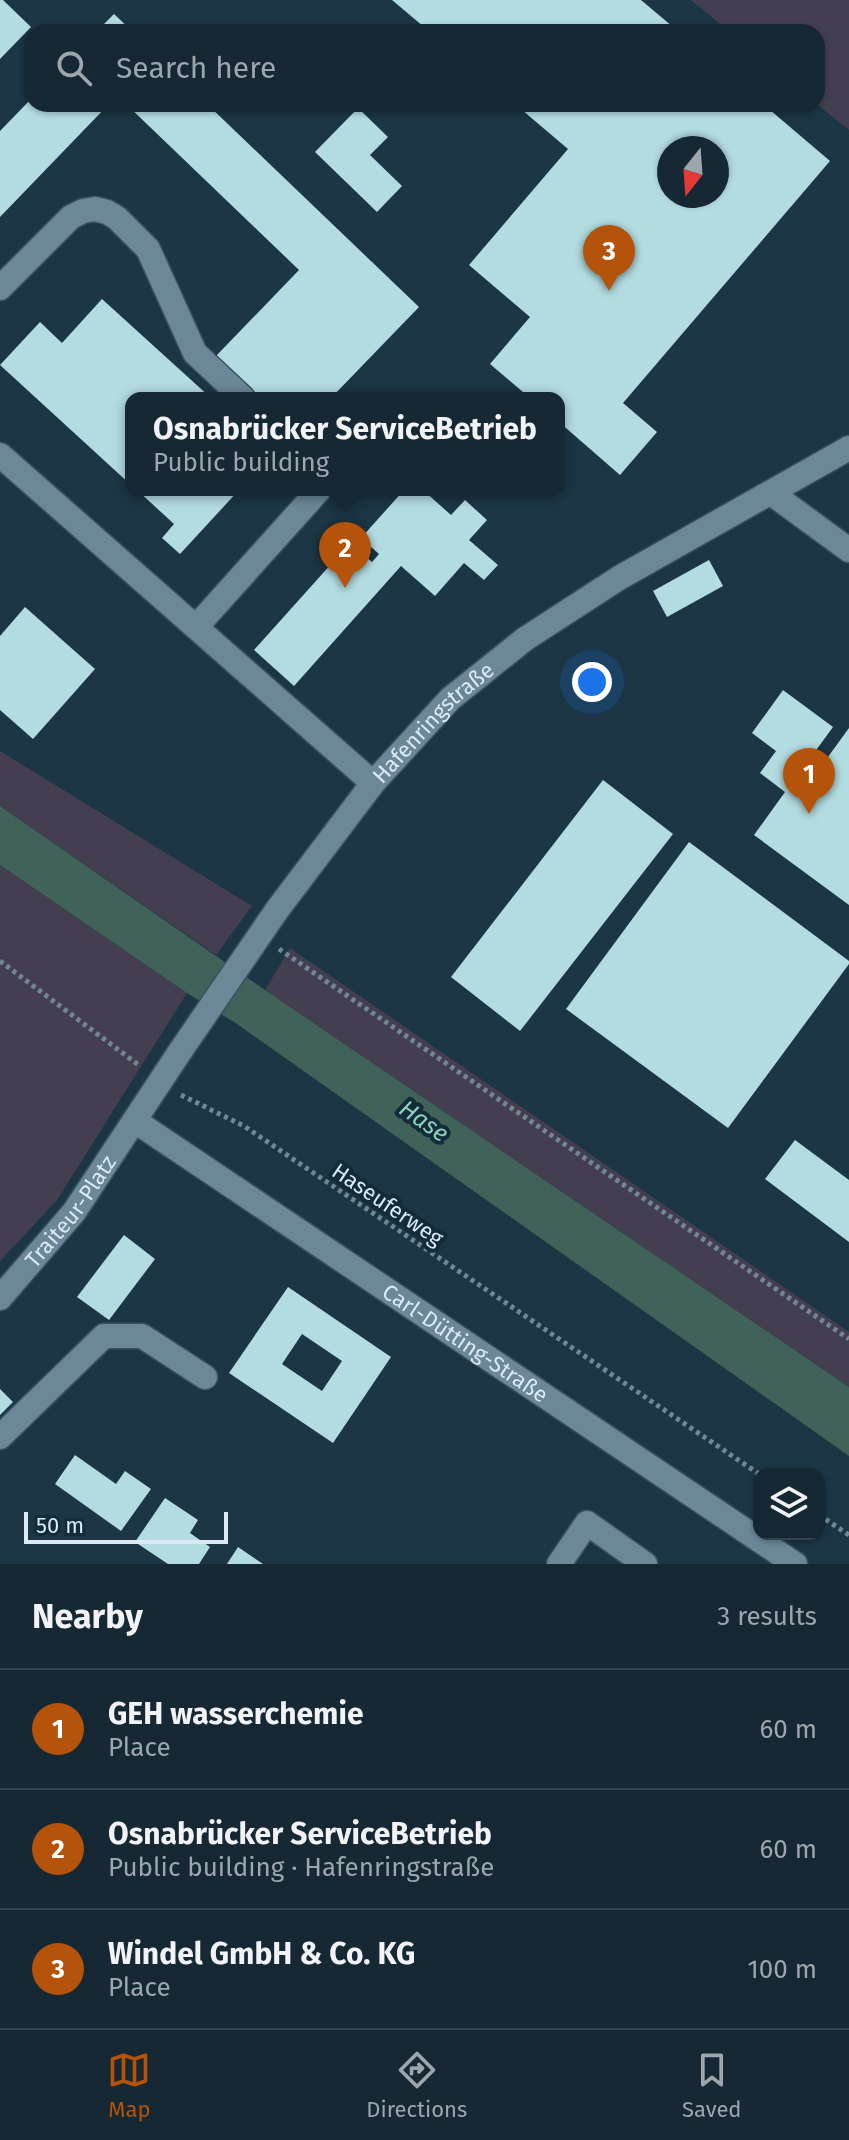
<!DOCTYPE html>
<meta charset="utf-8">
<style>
:root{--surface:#152834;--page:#223440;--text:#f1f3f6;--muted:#9da6ac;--line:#34444f;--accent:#b45309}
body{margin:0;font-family:"Fira Sans",sans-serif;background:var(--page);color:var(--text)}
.controls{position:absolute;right:24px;bottom:24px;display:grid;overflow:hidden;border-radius:16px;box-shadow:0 2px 6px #0004}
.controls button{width:72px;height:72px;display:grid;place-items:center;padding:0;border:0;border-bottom:2px solid var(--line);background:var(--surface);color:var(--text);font:40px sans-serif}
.compass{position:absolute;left:657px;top:136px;width:72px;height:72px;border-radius:50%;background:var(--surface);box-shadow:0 2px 6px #0004;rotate:197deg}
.scale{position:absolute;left:24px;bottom:20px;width:204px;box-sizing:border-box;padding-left:8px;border:4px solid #dbeaf4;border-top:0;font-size:22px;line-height:28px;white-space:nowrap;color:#dbeaf4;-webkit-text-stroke:6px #122c3a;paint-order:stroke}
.you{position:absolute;left:592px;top:682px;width:28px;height:28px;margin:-20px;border:6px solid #fff;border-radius:50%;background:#1a73e8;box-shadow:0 0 0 12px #1a73e833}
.badge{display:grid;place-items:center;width:52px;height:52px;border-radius:50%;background:var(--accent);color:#fff;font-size:26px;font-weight:700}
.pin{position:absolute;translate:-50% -66px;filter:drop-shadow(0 2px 4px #0008)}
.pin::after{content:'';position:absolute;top:42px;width:28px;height:24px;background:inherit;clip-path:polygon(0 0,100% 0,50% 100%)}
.popup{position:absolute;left:125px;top:392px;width:440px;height:104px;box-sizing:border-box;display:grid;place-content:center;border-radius:16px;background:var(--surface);filter:drop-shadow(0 2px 6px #0005);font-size:26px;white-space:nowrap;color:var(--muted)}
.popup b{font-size:30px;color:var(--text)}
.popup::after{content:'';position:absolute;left:50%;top:100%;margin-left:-16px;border:16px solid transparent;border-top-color:var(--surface)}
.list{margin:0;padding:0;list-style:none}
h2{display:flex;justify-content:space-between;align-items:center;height:104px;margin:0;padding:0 32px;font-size:34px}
h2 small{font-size:26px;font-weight:400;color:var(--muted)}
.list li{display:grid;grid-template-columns:52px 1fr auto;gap:24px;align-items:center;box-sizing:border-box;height:120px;padding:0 32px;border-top:2px solid var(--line)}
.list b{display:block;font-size:30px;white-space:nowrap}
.list p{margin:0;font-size:26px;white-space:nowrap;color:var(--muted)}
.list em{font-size:26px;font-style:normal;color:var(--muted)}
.icon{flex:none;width:44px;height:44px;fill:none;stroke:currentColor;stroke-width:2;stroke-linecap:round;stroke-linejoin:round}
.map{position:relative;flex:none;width:849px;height:1564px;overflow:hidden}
.search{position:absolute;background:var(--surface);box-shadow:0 2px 6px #0004;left:24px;right:24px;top:24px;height:88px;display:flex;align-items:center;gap:20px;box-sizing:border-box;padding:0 28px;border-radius:24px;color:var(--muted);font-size:30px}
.sheet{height:464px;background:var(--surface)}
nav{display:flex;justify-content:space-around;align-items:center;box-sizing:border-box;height:112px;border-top:2px solid var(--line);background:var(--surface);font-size:22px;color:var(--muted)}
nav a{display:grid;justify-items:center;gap:4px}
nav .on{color:var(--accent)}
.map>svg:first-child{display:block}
.green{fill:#443f50}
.water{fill:#406258}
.building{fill:#b3dce1;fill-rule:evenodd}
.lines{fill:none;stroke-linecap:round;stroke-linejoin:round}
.minor-casing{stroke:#3b525f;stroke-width:27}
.path{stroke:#728793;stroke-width:5;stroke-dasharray:4 4;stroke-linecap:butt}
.minor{stroke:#6b8798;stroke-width:24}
.labels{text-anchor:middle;stroke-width:8;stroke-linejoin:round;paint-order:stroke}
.street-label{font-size:22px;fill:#dbeaf4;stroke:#122c3a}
.water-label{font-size:24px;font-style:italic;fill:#8dd0bb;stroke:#122c3a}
</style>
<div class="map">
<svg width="849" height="1564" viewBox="0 0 849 1564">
<rect width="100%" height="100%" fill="#1c3645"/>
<!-- green -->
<g class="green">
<polygon points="691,0 849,0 849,130 817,104 817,32 730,32"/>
<polygon points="0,751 252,906 216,955 0,806"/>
<polygon points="0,865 187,993 57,1200 0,1261"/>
<polygon points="290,948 849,1332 849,1387 265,990"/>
</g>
<!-- water -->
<polygon class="water" points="0,806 265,990 849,1387 849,1456 237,1024 187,993 0,865"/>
<!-- building -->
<g class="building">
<polygon points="0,0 3,0 31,27 0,59"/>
<polygon points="392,0 641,0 679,32 430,32"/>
<polygon points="114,14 133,32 96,32"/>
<polygon points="32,98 32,104 109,104 0,217 0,131"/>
<polygon points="126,104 207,104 419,307 331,398 260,398 216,356 299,270"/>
<path d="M515 104H763L830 161 623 403 657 432 620 475 559 422V398H530L490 364 530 317 469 265 568 149ZM669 148H717V196H669Z"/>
<polygon points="358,108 388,137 370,155 402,186 377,212 315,152"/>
<polygon points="102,299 211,398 131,398 131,485 0,365 40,322 62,343"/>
<polygon points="137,490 239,490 180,554 162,538 174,524"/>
<polygon points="404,490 423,490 451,515 465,500 487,520 469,540 498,565 484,580 464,563 435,596 401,566 294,686 254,650 350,543 372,562 379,554 361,538"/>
<polygon points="709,560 723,586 667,617 653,591"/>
<polygon points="25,607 95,669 33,739 0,710 0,636"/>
<polygon points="783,690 833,727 806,764 817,772 849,728 849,905 754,835 785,792 760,773 776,751 752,733"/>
<polygon points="603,780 673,834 520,1031 451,977"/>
<polygon points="689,842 849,961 849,964 728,1128 566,1009"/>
<polygon points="795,1140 849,1180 849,1242 765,1179"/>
<polygon points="124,1235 155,1259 109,1320 77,1297"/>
<path d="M288 1287 391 1357 333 1443 229 1373ZM302 1334 342 1361 322 1391 282 1364Z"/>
<polygon points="0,1389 13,1402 0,1415"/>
<polygon points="75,1455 116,1484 125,1471 151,1489 121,1531 55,1484"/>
<polygon points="165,1498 198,1520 190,1533 210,1547 199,1564 168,1564 135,1542"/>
<polygon points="238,1547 263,1564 227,1564"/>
</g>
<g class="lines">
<!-- minor casing -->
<g class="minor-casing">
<g id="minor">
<polyline points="0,288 71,217 83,211 95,209 107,212 117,218 148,249 195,353 243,398"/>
<polyline points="0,455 373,783"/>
<polyline points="771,493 849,550"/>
<polyline points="196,627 319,490"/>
<path id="s1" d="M135 1121 795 1564"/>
<path id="s2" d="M0 1298 74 1212 179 1053 277 910 373 783 450 699 525 639 619 578 849 448"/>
<polyline points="0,1437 104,1336 142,1336 205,1377"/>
<polyline points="559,1564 587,1523 645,1564"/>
</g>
</g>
<!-- path -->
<g class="path">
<polyline points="279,949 849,1339"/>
<polyline points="0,961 140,1066"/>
<polyline points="181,1095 244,1126 759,1474"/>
<polyline points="819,1515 849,1535"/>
</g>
<!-- minor -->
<use href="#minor" class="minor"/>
</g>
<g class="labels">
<!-- street labels -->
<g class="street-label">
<text dy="8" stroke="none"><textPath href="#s2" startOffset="722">Hafenringstraße</textPath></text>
<text transform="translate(388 1204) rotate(34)" y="8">Haseuferweg</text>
<text dy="8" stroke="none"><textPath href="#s2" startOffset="112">Traiteur-Platz</textPath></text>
<text dy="8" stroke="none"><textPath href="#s1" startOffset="398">Carl-Dütting-Straße</textPath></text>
</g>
<!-- water labels -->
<g class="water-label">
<text transform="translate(424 1121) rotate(35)" y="8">Hase</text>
</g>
</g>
</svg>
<div class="controls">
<button><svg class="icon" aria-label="layers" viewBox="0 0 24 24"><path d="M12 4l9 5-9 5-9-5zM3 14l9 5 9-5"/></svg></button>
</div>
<svg class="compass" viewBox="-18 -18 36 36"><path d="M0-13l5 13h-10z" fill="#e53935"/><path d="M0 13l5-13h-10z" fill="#9da6ac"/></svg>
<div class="scale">50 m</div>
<div class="you"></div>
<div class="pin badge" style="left:809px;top:814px">1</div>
<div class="pin badge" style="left:345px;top:588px">2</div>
<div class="popup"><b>Osnabrücker ServiceBetrieb</b>Public building</div>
<div class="pin badge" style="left:609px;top:291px">3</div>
<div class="search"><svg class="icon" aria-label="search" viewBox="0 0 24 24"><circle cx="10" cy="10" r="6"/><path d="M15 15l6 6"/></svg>Search here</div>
</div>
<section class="sheet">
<h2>Nearby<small>3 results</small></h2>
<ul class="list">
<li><span class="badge">1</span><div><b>GEH wasserchemie</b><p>Place</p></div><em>60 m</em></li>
<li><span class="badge">2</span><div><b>Osnabrücker ServiceBetrieb</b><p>Public building · Hafenringstraße</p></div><em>60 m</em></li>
<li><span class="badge">3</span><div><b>Windel GmbH &amp; Co. KG</b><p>Place</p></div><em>100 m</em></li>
</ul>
</section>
<nav>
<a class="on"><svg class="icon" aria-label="map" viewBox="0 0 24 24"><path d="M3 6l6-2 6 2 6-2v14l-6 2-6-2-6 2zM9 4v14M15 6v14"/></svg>Map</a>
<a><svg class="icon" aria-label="directions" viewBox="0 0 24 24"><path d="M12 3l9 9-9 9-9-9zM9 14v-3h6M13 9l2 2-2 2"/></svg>Directions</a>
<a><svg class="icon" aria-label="saved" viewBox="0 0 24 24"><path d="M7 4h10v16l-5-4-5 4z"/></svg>Saved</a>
</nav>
